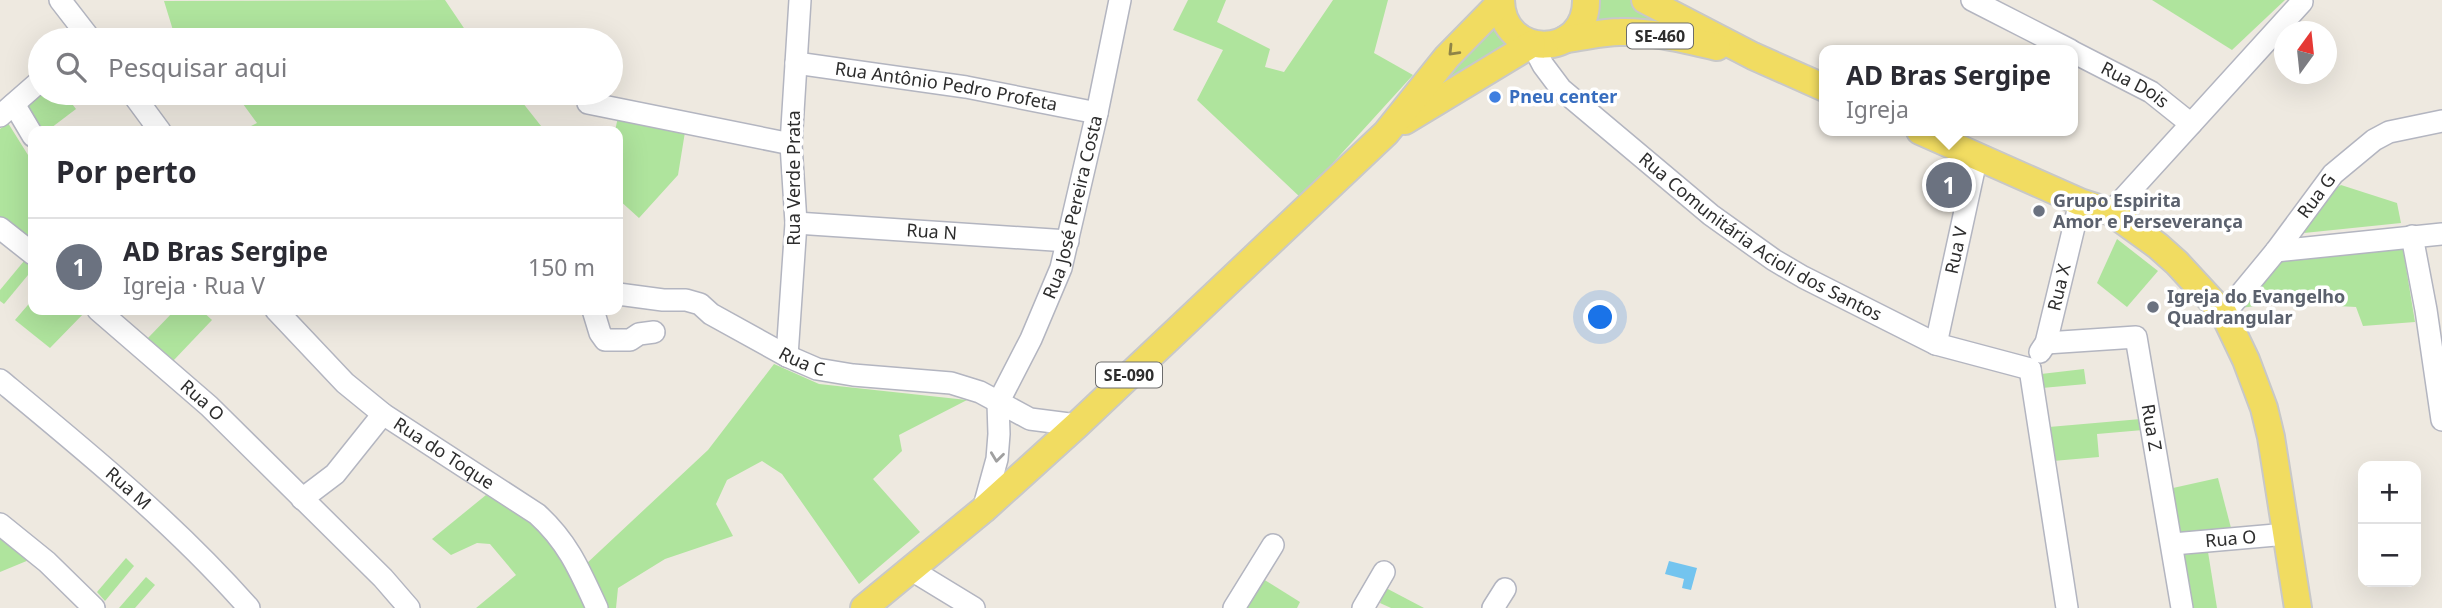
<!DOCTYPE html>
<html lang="pt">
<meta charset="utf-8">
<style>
:root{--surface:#fff;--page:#f7f7f7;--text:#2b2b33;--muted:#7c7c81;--line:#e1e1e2;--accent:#0b8043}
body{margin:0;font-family:"Noto Sans",sans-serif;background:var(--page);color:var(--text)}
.controls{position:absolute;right:21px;bottom:21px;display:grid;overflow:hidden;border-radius:14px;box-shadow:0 7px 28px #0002}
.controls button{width:63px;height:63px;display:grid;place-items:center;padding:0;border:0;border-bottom:2px solid var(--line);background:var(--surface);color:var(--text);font:35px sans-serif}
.compass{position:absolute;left:2274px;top:21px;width:63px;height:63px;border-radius:50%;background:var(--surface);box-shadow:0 7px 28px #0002;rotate:15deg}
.you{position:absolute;left:1601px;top:318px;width:24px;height:24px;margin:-18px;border:5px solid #fff;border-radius:50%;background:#1a73e8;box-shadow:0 0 0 10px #1a73e833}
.badge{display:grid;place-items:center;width:46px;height:46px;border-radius:50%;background:var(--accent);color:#fff;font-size:23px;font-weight:700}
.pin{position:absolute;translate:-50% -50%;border:4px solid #fff;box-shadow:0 2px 7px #0006}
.popup{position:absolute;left:1819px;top:45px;width:259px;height:91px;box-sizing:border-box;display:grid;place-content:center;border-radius:14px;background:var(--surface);filter:drop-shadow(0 2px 5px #0005);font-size:23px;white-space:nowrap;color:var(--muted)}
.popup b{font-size:26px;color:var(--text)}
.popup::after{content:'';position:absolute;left:50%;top:100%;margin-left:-14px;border:14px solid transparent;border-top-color:var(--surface)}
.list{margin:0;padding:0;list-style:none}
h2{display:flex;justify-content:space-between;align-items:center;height:91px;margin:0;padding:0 28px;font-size:30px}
h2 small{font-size:23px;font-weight:400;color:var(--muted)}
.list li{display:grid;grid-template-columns:46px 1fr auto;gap:21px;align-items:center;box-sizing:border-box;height:98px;padding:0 28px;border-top:2px solid var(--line)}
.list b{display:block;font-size:26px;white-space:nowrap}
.list p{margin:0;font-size:23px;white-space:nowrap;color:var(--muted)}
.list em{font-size:23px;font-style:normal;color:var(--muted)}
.icon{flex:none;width:38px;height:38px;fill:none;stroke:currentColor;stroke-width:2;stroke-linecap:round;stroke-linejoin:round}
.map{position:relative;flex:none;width:2442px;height:608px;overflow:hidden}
.search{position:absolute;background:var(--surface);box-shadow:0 7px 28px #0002;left:28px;top:28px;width:595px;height:77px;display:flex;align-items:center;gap:18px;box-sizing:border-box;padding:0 24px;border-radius:38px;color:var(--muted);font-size:26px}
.panel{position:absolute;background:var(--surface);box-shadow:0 7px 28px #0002;left:28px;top:126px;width:595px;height:189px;border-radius:14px}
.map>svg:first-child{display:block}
.green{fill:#afe49d}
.water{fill:#73c4ef}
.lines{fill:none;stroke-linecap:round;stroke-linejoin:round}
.minor-casing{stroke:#b3b5c0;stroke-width:24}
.major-casing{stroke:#c8c8c8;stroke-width:30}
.minor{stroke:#fff;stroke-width:21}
.major{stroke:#f1dc61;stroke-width:26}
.oneway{stroke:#8f8447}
.oneway2{stroke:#a0a0a0}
.shop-dot{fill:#3f7fe0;stroke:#fff;stroke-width:2.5}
.worship-dot{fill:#6b7280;stroke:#fff;stroke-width:2.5}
.labels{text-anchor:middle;stroke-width:7;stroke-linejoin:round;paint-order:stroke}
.shield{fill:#fff;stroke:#6c6c6c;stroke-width:2}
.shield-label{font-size:16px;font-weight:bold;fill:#2d2d2d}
.street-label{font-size:18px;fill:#2d2d2d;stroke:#fff}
.shop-label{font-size:18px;font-weight:bold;fill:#366cbe;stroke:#fff;text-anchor:start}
.worship-label{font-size:18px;font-weight:bold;fill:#5b616d;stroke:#fff;text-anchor:start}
</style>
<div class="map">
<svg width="2442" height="608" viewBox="0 0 2442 608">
<rect width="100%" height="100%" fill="#eee9e0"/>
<!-- green -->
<g class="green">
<polygon points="445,0 472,40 196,40 196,37 189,40 176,40 164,1"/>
<polygon points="1188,0 1226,0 1217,22 1270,49 1265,67 1284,72 1333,0 1388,0 1374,53 1413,75 1301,198 1197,100 1223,50 1173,30"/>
<polygon points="1591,0 1638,0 1703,32 1588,23"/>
<polygon points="2152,0 2285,0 2232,50"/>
<path d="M1495 18C1498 35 1504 41 1519 51L1426 104Z"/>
<polygon points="40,93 69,93 66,96 76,109 47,131 34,131 21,106"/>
<polygon points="232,93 515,93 545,131 241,131 257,123 235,93"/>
<polygon points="618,117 685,132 678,175 639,218 618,199 618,131 615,131"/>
<polygon points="8,123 33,163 33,248 0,221 0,129"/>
<polygon points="2341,185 2397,203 2401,223 2304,233 2330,192"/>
<polygon points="2117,239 2158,271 2127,307 2097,283"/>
<polygon points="2403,249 2415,322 2363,326 2356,307 2280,303 2240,308 2280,261"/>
<polygon points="24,261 33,269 4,304 0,301 0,290"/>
<polygon points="33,299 33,310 86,311 50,348 15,320"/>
<polygon points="175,310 201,310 212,320 173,361 147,339"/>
<polygon points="774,364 819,384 967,400 899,435 902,451 873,479 920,532 859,584 782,474 762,461 727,480 716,504 733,536 665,559 618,588 616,608 606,608 586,564 708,450"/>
<polygon points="2084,369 2086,384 2042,388 2041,374"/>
<polygon points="2141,419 2143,430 2097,434 2099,457 2053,461 2049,427"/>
<polygon points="2218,478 2231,528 2179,533 2173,488"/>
<polygon points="486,495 532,521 558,547 586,608 476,608 516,575 490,544 477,543 451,555 432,539"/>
<polygon points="0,536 29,560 0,572"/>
<polygon points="2208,552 2217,608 2191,608 2183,555"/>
<polygon points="126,558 134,566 105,601 97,592"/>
<polygon points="146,577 155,585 135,608 119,608"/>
<polygon points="1263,579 1300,602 1297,608 1245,608"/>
<polygon points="1386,588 1424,608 1391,608 1380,603"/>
</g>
<!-- water -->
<polygon class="water" points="1669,561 1697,568 1691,590 1682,588 1684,579 1665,574"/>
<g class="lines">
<!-- minor casing -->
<g class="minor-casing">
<g id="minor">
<polyline points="60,0 91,40"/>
<polyline points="1972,0 2070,50"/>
<path id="s1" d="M1532 44 1543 65 1561 89 1711 215 1774 260 1803 277 1936 344 2030 369"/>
<path id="s2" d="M2073 52 2151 92 2191 124"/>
<path id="s3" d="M796 63 966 87 1097 113"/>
<polyline points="132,93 160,131"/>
<polyline points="588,103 791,144"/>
<polyline points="14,104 33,136"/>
<polyline points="0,116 40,81"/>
<polyline points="2111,212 2302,2"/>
<path id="s4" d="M796 223 1068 241"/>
<polyline points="0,228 33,254"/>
<polyline points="2412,236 2426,310 2442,420"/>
<polyline points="2276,251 2442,234"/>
<path id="s5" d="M618 294 663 300H686L700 304 711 314 787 356 817 369 853 375 951 383 980 392 1030 419 1077 425"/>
<path id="s6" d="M98 310 209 406 383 578 409 608"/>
<path id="s7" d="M276 310 345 383 383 414 537 514C568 542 580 571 597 608"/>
<polyline points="593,310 600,333 605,340 630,340 639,334 654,332"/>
<path id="s8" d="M2224 314 2276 251 2333 174 2374 140 2389 132 2442 121"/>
<path id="s9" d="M2046 343 2136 337 2182 608"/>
<path id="s10" d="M1936 344 1977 156"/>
<path id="s11" d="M2040 352 2046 343 2080 202"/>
<polyline points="787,356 796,223 791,144 800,0"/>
<polyline points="2030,369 2067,608"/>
<path id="s12" d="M0 380C87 452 174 523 249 608"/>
<polyline points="302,499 335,474 383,414"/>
<path id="s13" d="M983 510 997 459 999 434 998 403 1031 339 1061 268 1097 113 1120 0"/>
<polyline points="0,524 47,562 94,608"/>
<path id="s14" d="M2173 544 2287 534"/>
<polyline points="910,569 974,608"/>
<polyline points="1234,608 1273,545"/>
<polyline points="1363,608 1384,572"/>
<polyline points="1493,608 1505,589"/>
</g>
</g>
<!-- major casing -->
<g class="major-casing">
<g id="major">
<path d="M1501 0C1502 60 1587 59 1586 0"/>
<polyline points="1645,0 1753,56 1825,88"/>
<path d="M1566 39C1584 37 1602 32 1620 32 1652 31 1686 40 1717 47"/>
<polyline points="1405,121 1532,44"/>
<polyline points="1920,131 2080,202 2111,212 2158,246 2177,263 2224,314 2246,360 2264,408 2271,437 2298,608"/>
<polyline points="864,608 983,510 1077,425 1386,133 1447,57 1501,2"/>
</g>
</g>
<!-- minor -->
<use href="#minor" class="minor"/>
<!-- major -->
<use href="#major" class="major"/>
</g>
<!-- one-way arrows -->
<defs><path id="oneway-chevron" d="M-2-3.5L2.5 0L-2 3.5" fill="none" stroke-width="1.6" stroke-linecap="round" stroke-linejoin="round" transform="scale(1.75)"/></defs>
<use class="oneway" href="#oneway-chevron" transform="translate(1453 51) rotate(134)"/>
<use class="oneway2" href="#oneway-chevron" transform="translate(997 457) rotate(97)"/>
<!-- markers -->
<circle class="shop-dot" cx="1495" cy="97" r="7"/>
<g class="worship-dot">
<circle cx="2039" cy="211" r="7"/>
<circle cx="2153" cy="307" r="7"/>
</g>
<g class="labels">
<!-- shield labels -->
<g class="shield">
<rect x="1627" y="23.5" width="66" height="25" rx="5"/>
<rect x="1096" y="362.5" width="66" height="25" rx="5"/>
</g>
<g class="shield-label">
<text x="1660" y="42">SE-460</text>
<text x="1129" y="381">SE-090</text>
</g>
<!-- street labels -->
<g class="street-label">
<text dy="6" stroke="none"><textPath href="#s2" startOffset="70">Rua Dois</textPath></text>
<text dy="6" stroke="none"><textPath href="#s3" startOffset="152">Rua Antônio Pedro Profeta</textPath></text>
<text transform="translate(794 178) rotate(-90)" y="6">Rua Verde Prata</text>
<text dy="6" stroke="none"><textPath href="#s8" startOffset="150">Rua G</textPath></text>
<text dy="6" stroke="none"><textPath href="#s13" startOffset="320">Rua José Pereira Costa</textPath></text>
<text dy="6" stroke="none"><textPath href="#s4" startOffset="136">Rua N</textPath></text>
<text dy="6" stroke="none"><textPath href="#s1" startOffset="303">Rua Comunitária Acioli dos Santos</textPath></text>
<text dy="6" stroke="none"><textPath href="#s10" startOffset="96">Rua V</textPath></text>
<text dy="6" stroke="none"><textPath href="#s11" startOffset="68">Rua X</textPath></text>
<text dy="6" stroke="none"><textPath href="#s5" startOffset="201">Rua C</textPath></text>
<text dy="6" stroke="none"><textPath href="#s6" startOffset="138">Rua O</textPath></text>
<text dy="6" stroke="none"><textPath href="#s9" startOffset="182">Rua Z</textPath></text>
<text dy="6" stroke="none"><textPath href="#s7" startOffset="222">Rua do Toque</textPath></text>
<text dy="6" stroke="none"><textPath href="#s12" startOffset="168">Rua M</textPath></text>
<text dy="6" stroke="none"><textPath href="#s14" startOffset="58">Rua O</textPath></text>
</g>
<!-- shop labels -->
<g class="shop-label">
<text x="1509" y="103">Pneu center</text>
</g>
<!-- worship labels -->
<g class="worship-label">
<text x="2053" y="207">Grupo Espirita<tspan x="2053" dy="21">Amor e Perseverança</tspan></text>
<text x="2167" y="303">Igreja do Evangelho<tspan x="2167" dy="21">Quadrangular</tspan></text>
</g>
</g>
</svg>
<div class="controls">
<button>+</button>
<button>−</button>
</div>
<svg class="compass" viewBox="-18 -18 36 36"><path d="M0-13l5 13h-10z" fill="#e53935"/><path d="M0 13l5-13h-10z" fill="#7c7c81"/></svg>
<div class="you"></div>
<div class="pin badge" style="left:1949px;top:185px;background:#6b7280">1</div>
<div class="popup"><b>AD Bras Sergipe</b>Igreja</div>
<div class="search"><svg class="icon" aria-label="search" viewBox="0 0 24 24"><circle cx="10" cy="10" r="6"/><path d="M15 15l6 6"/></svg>Pesquisar aqui</div>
<section class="panel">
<h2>Por perto<small></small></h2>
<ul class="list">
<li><span class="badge" style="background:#6b7280">1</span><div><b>AD Bras Sergipe</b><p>Igreja · Rua V</p></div><em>150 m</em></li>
</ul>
</section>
</div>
